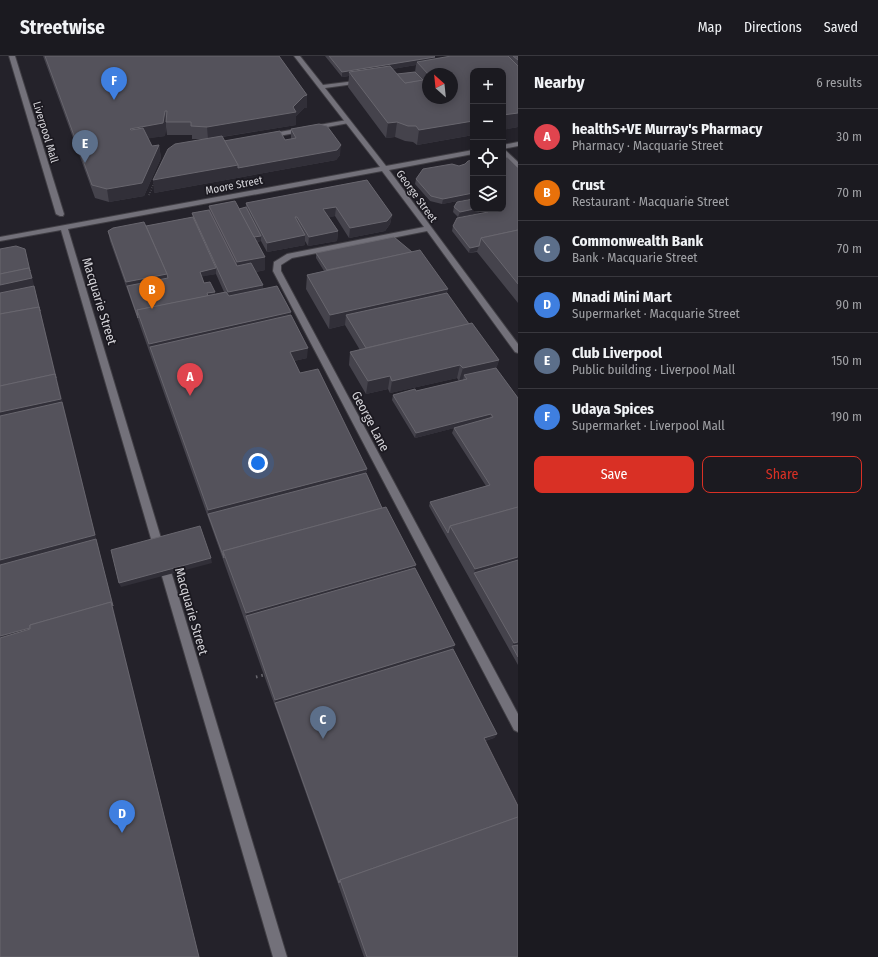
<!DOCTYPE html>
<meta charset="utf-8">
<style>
:root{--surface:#1b1a20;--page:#242329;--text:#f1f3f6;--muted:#a0a1a5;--line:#39383e;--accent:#d93025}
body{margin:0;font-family:"Fira Sans Condensed",sans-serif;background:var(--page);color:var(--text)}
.controls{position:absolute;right:12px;top:12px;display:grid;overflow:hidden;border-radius:8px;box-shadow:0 2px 10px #0003}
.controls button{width:36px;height:36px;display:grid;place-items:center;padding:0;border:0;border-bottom:1px solid var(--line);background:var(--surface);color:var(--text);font:20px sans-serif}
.compass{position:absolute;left:422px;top:12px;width:36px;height:36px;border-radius:50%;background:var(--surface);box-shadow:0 2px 10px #0003;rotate:333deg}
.you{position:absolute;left:258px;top:407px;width:14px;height:14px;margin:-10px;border:3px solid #fff;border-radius:50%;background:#1a73e8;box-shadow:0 0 0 6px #1a73e833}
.badge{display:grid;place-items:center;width:26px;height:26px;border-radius:50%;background:var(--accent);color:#fff;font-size:13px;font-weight:700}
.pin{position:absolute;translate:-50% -33px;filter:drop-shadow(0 1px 2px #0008)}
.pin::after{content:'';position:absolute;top:21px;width:14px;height:12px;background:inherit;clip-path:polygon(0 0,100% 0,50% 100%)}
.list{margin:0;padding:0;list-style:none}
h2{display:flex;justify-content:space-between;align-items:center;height:52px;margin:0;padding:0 16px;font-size:17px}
h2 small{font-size:13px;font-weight:400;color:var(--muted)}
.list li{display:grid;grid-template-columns:26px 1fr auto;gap:12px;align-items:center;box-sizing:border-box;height:56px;padding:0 16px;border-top:1px solid var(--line)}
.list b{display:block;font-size:15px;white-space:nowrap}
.list p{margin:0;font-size:13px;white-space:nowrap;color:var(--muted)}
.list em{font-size:13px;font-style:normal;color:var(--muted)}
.actions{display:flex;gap:8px;padding:12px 16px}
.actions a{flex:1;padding:9px 0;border:1px solid var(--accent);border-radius:8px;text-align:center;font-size:14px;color:var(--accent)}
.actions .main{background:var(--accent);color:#fff}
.icon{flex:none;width:22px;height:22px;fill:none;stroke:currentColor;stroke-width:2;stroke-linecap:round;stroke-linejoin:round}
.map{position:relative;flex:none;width:518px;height:901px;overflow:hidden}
header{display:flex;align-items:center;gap:24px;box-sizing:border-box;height:56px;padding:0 20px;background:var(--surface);border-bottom:1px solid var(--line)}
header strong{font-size:19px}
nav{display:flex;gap:22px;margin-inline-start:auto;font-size:14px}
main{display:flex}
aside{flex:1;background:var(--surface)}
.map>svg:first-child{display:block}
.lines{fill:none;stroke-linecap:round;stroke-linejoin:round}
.service-casing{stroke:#413f45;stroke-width:2}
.pedestrian-casing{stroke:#413f45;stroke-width:2}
.minor-casing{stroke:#413f45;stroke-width:2}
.path-far1{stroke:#6a686f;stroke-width:1.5;stroke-dasharray:0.5 2;stroke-linecap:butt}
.path{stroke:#6a686f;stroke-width:3;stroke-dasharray:1.5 4;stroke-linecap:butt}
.service{fill:#73717a;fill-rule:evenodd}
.pedestrian{fill:#73717a;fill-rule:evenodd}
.minor{fill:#73717a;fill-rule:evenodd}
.wall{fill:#45434c;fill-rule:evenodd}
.shaded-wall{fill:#312f38}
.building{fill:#54525b;stroke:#68666e}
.labels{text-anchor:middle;stroke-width:3.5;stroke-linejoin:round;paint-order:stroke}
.far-street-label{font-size:11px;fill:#d4d3d8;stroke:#1b1920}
.street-label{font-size:13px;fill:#d4d3d8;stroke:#1b1920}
</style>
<header>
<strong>Streetwise</strong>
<nav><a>Map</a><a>Directions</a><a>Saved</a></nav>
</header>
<main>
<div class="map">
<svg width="518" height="901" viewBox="0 0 518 901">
<rect width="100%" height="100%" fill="#24222a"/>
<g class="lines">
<!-- service casing -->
<g class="service-casing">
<g id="service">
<polygon points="347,64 350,66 349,67 268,82 265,80 268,78"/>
<polygon points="503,92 518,106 518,112 516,111 503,98"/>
</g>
</g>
<!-- pedestrian casing -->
<g class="pedestrian-casing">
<polygon id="pedestrian" points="9,0 15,0 64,158 63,160 60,160 56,158"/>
</g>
<!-- minor casing -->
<g class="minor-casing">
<g id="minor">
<polygon points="294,0 300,0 323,29 363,24 363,26 361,27 325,32 386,110 473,94 473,98 389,114 518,288 518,297 515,296 427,175 292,202 281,209 281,215 518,658 518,676 514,674 273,215 274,206 287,198 424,171 382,115 68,173 287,901 273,901 61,174 0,185 0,181 380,111"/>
<polygon points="518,86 518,90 503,93 503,89"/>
</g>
</g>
<!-- path-far1 -->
<polyline class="path-far1" points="149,139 154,127"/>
<!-- path -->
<polyline class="path" points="256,621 264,619"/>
<!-- service -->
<use href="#service" class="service"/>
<!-- pedestrian -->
<use href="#pedestrian" class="pedestrian"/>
<!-- minor -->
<use href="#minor" class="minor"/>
</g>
<!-- wall -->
<g class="wall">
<polygon points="43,0 279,0 307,39 307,52 304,52 296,60 296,69 222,81 224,85 285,84 291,83 291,73 340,99 336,104 154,137 203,83 192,83 192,79 167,79 166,71 165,80 148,82 152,90 159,89 161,102 144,140 109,146 95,142"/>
<path d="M325 0H434L435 1 434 3 451 0H518V71L417 89 413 86 405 85 395 81 386 82 348 31 349 20 342 21ZM416 9 415 16 397 18 392 13ZM428 18H452L428 42Z"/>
<polygon points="473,104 473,142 442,148 430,145 415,128 416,123 459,110 465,108"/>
<polygon points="518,112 518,247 477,196 469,197 452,175 453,170 488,156"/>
<path d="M367 124 392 159 390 168 385 175 349 182 335 160 329 161 338 175 337 185 308 190 305 185V189L267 196 261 185 257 186 265 201V214L256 216 263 233 291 259 307 302 294 305 300 317 367 413 366 417 382 452 415 512 453 593 497 678 494 682 485 685 518 901H364L110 185 108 175 146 170 193 161 192 157 209 154V150L239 153 246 151V147ZM216 218 224 236 215 238 204 227 202 220Z"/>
<polygon points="454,151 473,153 481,153 478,157 458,161 453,156"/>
<polygon points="316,197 447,237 469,268 499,304 496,312 518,342 518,609 429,450 430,446 486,430 452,377 454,372 415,382 392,344 393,339 416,335 459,325 457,322 390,337 388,333 366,338 349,309 350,296 360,294 345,269 329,273 306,233 307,219 324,215 316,202"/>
</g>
<!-- shaded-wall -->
<g class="shaded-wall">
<polygon points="435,1 434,6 417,6 416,9 351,20 349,16 349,20 342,21 342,16"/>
<polygon points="307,39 307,52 304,52 296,60 296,69 208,83 207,71 293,51 304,40"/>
<polygon points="165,55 166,66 166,71 165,80 132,85 130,73"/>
<polygon points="518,57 518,71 503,74 503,59"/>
<polygon points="473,65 473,79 417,89 419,74"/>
<polygon points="397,66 395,81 386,82 388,67"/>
<polygon points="159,89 161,102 144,140 109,146 107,133"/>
<polygon points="341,89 340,99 336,104 154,137 153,124"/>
<polygon points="473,137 473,142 442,148 443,143"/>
<polygon points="336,151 335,160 323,163 323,153"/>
<polygon points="474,153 481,153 478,157 458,161 460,156"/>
<polygon points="392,159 390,168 385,175 349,182 350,172"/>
<polygon points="338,175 337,185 308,190 309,181"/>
<polygon points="305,179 305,189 267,196 267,187"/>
<polygon points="261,180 261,185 250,187 250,182"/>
<polygon points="479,190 477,195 469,197 470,192"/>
<polygon points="25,193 42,261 199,901 0,585 0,221"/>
<polygon points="265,201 265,214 237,220 237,206"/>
<polygon points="216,212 216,218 200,221 200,216"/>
<polygon points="167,218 168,227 127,230 126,226"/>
<polygon points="263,229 263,239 228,245 228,236"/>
<polygon points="448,233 445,246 346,259 345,269 329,273 330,259"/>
<polygon points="215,236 215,241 207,243 207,237"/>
<polygon points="291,256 290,269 150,291 149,288"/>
<polygon points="308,292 307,302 290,306 290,296"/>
<polygon points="499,304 495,317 464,319 463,324 459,325 463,312"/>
<polygon points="460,309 457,322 390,337 392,325"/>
<polygon points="390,320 388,333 366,338 368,325"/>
<polygon points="491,358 490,363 415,382 416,377"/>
<polygon points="367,413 365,422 208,458 208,454"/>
<polygon points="518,501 518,511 474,517 475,513"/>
<polygon points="211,502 212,507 121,531 119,527"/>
<polygon points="416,509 413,520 246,560 246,557"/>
<polygon points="518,586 518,592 512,590 514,587"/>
<polygon points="455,589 452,597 275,647 275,651 275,644"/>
<polygon points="497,678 494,682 481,686 484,682"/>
</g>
<!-- building -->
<g class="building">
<polygon points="45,0 279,0 307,39 304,40 293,51 296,56 207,71 191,70 191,66 166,66 167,55 165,55 163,67 130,73 131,74 143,72 152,90 159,89 142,127 107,133 92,129"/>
<polygon points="329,0 434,0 435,1 342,16"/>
<polygon points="451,0 508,0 518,10 518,57 503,59 503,15 473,15 473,65 419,74 416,70 408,70 397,66 388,67 349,16 390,10 405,27 428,23 428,42 452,42 452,18 428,18 417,6"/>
<polygon points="513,0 518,0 518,4"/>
<polygon points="415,16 423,24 405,27 397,18"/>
<polygon points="319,68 327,70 341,89 337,94 238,112 238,109 224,85 280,75 285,84 296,82 291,73"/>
<polygon points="222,80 238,109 153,124 168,93 175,88"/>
<polygon points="503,100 508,102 518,112 518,174 481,182 479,190 470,192 453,170 457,162 488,156 490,153 503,153"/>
<polygon points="473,104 473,137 443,143 431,140 416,123 423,113 452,108 459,110 465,108 468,105"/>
<polygon points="367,124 392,159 387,165 350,172 336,151 323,153 338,175 309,181 297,161 295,161 305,179 267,187 246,147"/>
<polygon points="473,143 473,153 474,153 460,156 454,151 457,146"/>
<polygon points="235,145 265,201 237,206 209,150"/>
<polygon points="246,151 261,180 254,181 239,153"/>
<polygon points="209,154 237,210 251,207 263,229 228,236 192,157"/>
<polygon points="193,161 216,212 200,216 204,227 210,226 215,236 207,237 208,240 137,254 138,262 127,230 168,222 167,218 146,170"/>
<polygon points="144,166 167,218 126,226 108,175 113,172"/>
<polygon points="518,174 518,228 481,182"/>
<polygon points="394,181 412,196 327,214 316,197"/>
<polygon points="16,190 25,193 30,215 29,212 0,218 0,193"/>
<polygon points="420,194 448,233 330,259 307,219"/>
<polygon points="29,212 32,222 0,229 0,218"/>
<polygon points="34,230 40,255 39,251 0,258 0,237"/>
<polygon points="277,230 291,256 149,288 137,254 226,236 229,240"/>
<polygon points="447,237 469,268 366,292 346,259"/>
<polygon points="39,251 56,322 55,318 0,330 0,258"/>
<polygon points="291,259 308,292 290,296 300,317 318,313 367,413 208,454 150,291"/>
<polygon points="472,267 499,304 463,312 460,309 392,325 390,320 368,325 350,296"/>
<polygon points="496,312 518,342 518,451 450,470 448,477 430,446 490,429 454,372 493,361 491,358 416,377 393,339 415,333 416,335 467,323 464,319"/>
<polygon points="55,318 61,343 0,356 0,330"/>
<polygon points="62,346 95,479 0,504 0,360"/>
<polygon points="366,417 382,452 223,495 224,502 208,458"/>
<polygon points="386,451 416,509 246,557 223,495"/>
<polygon points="518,451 518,501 475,513 450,470"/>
<polygon points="200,470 211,502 119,527 111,494"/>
<polygon points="96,483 113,550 111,546 30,569 30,572 0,580 0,509"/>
<polygon points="518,504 518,586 514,587 474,517"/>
<polygon points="415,512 455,589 275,644 246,560"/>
<polygon points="111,546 199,901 0,901 0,582 30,573 30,569"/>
<polygon points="518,589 518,601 512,590"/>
<polygon points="453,593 497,678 484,682 518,750 518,761 340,824 339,827 275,647"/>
<polygon points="518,761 518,901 367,901 340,824"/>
</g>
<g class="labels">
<!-- far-street labels -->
<g class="far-street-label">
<text transform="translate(46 76) rotate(73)" y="4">Liverpool Mall</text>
<text transform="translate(234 129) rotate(-11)" y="4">Moore Street</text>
<text transform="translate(417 140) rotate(54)" y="4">George Street</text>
</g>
<!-- street labels -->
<g class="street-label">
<text transform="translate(100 245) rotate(73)" y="5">Macquarie Street</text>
<text transform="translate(371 365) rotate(62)" y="5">George Lane</text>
<text transform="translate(192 555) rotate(74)" y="5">Macquarie Street</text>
</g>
</g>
</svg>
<div class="controls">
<button>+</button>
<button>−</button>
<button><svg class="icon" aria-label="locate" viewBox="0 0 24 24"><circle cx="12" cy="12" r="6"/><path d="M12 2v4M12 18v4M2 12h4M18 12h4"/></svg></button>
<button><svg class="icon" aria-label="layers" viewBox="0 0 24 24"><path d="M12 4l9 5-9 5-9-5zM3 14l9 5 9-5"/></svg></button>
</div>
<svg class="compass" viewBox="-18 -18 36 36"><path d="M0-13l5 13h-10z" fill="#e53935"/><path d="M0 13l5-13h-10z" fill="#a0a1a5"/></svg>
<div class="you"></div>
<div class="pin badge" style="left:190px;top:340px;background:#e0444e">A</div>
<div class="pin badge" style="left:152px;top:253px;background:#e8710a">B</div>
<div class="pin badge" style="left:323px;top:683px;background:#5c6f8a">C</div>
<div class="pin badge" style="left:122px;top:777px;background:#3f7fe0">D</div>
<div class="pin badge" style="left:85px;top:107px;background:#5c6f8a">E</div>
<div class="pin badge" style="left:114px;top:44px;background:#3f7fe0">F</div>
</div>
<aside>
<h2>Nearby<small>6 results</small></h2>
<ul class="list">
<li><span class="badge" style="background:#e0444e">A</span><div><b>healthS+VE Murray's Pharmacy</b><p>Pharmacy · Macquarie Street</p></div><em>30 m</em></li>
<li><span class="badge" style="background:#e8710a">B</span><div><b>Crust</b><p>Restaurant · Macquarie Street</p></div><em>70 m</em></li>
<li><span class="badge" style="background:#5c6f8a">C</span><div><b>Commonwealth Bank</b><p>Bank · Macquarie Street</p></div><em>70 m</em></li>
<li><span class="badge" style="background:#3f7fe0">D</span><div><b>Mnadi Mini Mart</b><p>Supermarket · Macquarie Street</p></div><em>90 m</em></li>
<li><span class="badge" style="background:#5c6f8a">E</span><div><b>Club Liverpool</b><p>Public building · Liverpool Mall</p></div><em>150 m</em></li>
<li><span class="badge" style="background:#3f7fe0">F</span><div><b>Udaya Spices</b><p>Supermarket · Liverpool Mall</p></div><em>190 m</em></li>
</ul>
<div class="actions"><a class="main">Save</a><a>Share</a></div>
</aside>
</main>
